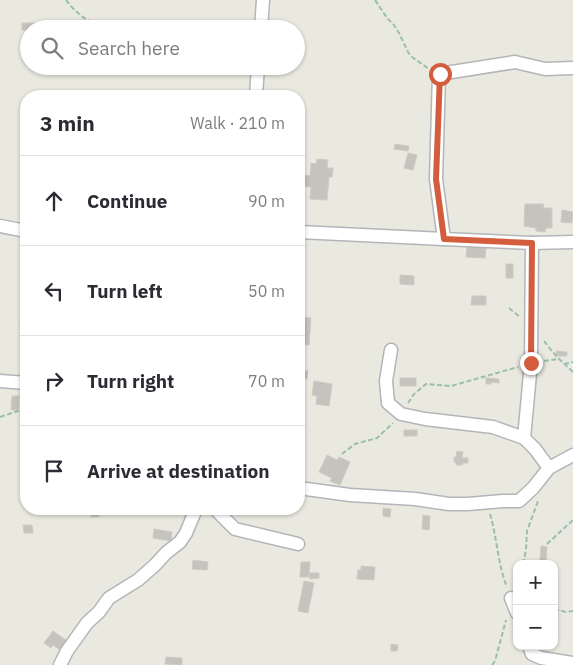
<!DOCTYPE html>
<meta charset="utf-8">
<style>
:root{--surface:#fff;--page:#f7f7f7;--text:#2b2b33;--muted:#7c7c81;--line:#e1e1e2}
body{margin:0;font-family:"IBM Plex Sans",sans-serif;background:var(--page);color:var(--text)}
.controls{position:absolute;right:15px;bottom:15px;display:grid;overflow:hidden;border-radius:10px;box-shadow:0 1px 4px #0004}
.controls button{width:45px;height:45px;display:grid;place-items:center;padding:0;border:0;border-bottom:1px solid var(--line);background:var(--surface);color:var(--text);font:25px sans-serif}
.stop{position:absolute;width:15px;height:15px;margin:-11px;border:4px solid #d35d3d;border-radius:50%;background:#fff}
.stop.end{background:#d35d3d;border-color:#fff;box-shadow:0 1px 5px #0008}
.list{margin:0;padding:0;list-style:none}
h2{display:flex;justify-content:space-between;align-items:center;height:65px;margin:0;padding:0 20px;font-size:21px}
h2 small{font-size:16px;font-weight:400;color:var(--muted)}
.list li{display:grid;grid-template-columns:32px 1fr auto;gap:15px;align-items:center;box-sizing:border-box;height:90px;padding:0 20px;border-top:1px solid var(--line)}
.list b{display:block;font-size:19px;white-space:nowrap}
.list em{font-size:16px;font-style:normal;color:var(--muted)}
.icon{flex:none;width:28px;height:28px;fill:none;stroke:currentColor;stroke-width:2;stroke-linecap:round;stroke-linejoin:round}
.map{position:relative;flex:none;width:573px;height:665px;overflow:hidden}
.search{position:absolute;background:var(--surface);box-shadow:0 1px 4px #0004;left:20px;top:20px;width:285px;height:55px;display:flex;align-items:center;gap:12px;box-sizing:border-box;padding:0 18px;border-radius:28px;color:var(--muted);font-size:19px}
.panel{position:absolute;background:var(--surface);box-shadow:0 1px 4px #0004;left:20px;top:90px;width:285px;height:425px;border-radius:20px}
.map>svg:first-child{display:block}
.building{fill:#c5c3bd;stroke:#cecbc0}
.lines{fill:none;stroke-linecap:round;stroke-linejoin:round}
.street-casing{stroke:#b3b5b9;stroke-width:15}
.path{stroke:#9abfa9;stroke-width:2;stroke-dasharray:5 2.5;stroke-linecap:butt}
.street{stroke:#fff;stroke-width:12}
.route{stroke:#d35d3d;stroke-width:6}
</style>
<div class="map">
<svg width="573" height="665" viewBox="0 0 573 665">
<rect width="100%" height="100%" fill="#eae9e0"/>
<!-- building -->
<g class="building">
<polygon points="22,23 36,23 35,29 29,29 29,30 22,30"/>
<polygon points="23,127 26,128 26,143 22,142"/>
<polygon points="395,144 409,146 408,151 394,149"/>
<polygon points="408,153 417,155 413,170 404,168"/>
<polygon points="317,159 328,160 327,168 333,168 332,177 329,177 327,200 310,199 311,187 301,186 302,175 310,176 311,163 316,164"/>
<polygon points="525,204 544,204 543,208 552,208 552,228 546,228 545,232 536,231 536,228 524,226"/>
<polygon points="562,210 573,212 572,223 561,222"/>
<polygon points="467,247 486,248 485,258 466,257"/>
<rect x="506" y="264" width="7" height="14"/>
<polygon points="400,275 414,276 414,285 400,284"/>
<polygon points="472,296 486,296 486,305 471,305"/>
<polygon points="299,317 311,318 309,345 299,344"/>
<polygon points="21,320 26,321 26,328 20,327"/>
<polygon points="556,351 567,352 567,356 556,356"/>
<polygon points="299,370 308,371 307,379 299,378"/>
<rect x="400" y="378" width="16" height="8"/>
<polygon points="486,378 499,379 499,383 491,382 491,384 486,384"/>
<polygon points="314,381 332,384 329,406 316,404 317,396 312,395"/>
<polygon points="12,396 19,396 18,410 11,410"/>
<rect x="404" y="430" width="13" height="6"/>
<polygon points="457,451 463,452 462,458 468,458 468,463 463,463 462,465 456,465 456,462 454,462 454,457 456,457"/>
<polygon points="327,455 337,460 339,457 350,462 340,485 330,481 332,478 319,472"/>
<polygon points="383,508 391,509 390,517 383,516"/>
<polygon points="92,509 99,509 99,517 91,517"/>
<polygon points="423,515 430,516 429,530 422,529"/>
<polygon points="23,525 32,525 33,533 24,533"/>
<polygon points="154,529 172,532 171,541 153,538"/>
<polygon points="541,546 547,547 546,561 540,561"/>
<polygon points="193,560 208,562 207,570 192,569"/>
<polygon points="301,562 310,562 309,577 300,577"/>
<polygon points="361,566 375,567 374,580 357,579 358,570 361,570"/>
<polygon points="310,573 319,573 319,578 310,579"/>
<polygon points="304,581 314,583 308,613 298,611"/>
<polygon points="53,631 70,643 63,652 53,645 51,648 44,643"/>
<polygon points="391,644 398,645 397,651 391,651"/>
<polygon points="166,657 182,658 182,665 165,664"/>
</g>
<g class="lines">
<!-- street casing -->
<g class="street-casing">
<g id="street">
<polyline points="261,29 263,0"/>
<polyline points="256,96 258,66"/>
<polyline points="0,226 26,231"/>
<polyline points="299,232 444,239"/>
<polyline points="532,243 573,242"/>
<polyline points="391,350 386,381 388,403 401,414 425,419 493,427 524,438"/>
<polyline points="0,381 26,383"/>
<polyline points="549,468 535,449 524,438 531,363 532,243 444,239 436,179 439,74 515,62 545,69 573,68"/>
<polyline points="299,488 350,495 415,499 449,504 468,504 503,501 519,501 533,488 549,468 573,455"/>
<polyline points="215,509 235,529 298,544"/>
<polyline points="511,598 517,613"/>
<polyline points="529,646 532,654 541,658 573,663"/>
<polyline points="60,665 67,651 87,623 99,612 109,598 138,580 155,565 166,553 180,542 186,533 196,509"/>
</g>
</g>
<!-- path -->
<g class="path">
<path d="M66 0C78 16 89 22 107 29"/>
<polyline points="375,0 387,18 394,25 399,33 408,52 412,57 429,69"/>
<polyline points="509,308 520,317"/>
<polyline points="544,341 556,356 573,372"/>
<polyline points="544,361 559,359"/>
<polyline points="564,364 573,362"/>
<polyline points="408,403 414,394 426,384 451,386 518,367"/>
<polyline points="0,417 18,411 26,405"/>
<polyline points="342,454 355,444 377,438 393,423"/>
<path d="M490 514C497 537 498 566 507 587"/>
<polyline points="547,544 573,520"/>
<polyline points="523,564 526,550 527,531 538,501"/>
<polyline points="514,587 517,580"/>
<polyline points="554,609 566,612 573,611"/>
<polyline points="492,665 495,661 506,620"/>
</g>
<!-- street -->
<use href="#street" class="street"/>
</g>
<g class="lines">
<!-- route -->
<polyline class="route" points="440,74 436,179 444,239 532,243 531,363"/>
</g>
</svg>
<div class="controls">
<button>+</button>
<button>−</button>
</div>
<div class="stop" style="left:440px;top:74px"></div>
<div class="stop end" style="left:531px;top:363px"></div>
<div class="search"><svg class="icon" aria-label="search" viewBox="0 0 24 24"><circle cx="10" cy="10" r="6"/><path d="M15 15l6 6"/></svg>Search here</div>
<section class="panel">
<h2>3 min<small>Walk · 210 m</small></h2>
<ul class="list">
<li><svg class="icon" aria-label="ahead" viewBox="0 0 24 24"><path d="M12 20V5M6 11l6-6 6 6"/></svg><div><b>Continue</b></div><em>90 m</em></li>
<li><svg class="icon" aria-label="left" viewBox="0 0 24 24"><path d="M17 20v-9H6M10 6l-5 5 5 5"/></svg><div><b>Turn left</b></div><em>50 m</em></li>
<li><svg class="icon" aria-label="right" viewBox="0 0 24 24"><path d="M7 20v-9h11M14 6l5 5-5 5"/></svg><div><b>Turn right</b></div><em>70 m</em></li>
<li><svg class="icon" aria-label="arrive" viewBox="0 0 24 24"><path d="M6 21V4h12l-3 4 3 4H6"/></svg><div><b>Arrive at destination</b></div></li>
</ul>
</section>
</div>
